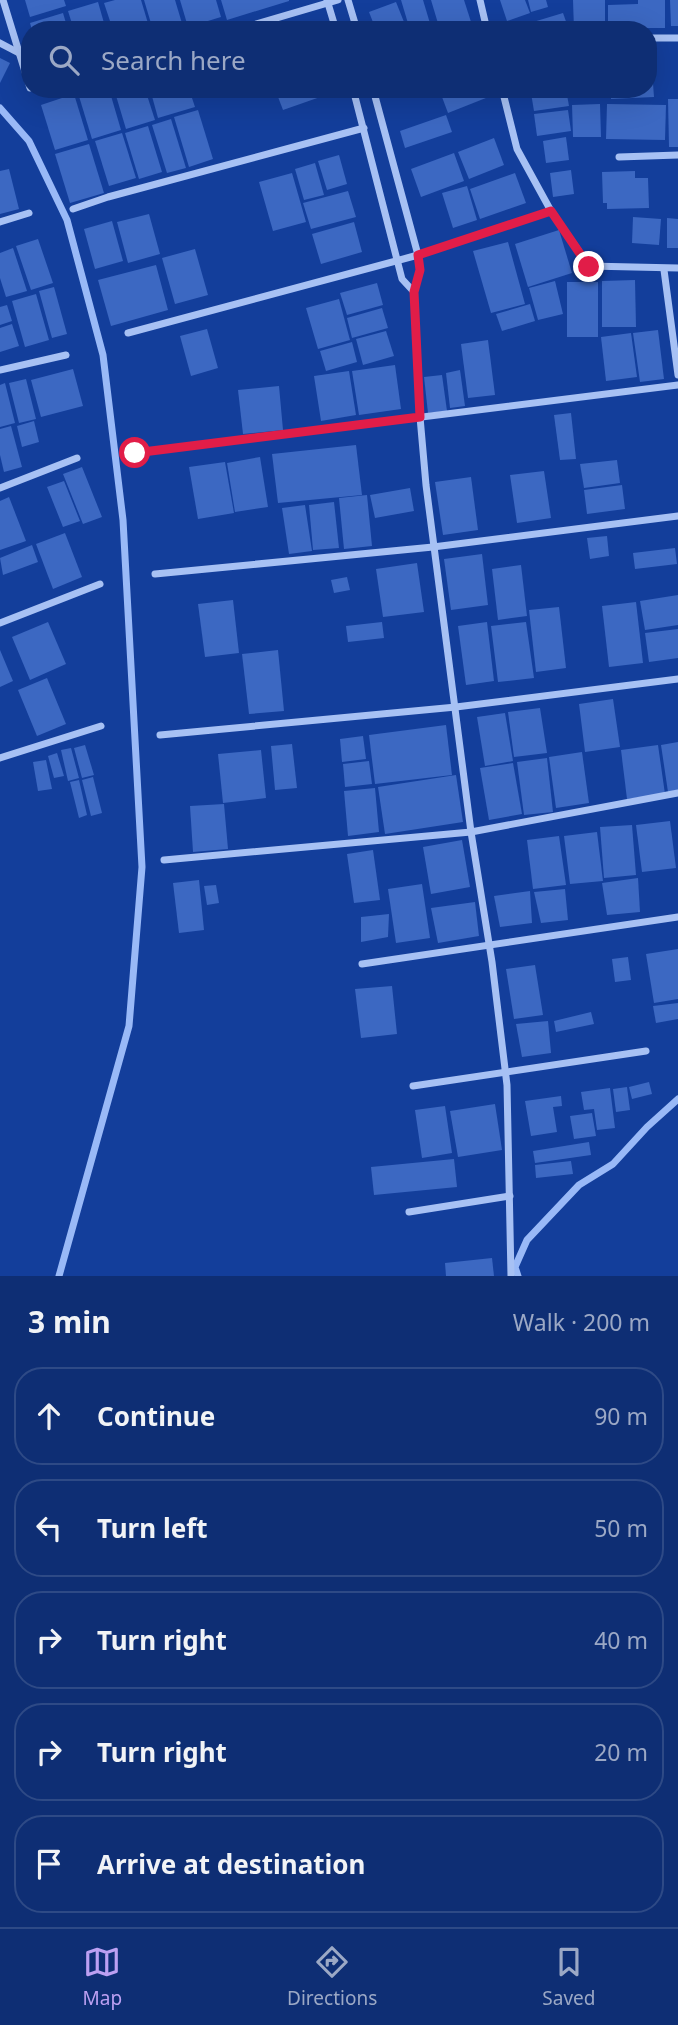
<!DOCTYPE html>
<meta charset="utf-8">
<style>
:root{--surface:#0e2e74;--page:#173679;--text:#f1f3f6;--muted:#9ba8c5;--line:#2e4a86;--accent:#bca0f2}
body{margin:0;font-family:"Noto Sans",sans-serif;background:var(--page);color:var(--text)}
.stop{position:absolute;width:21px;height:21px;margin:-16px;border:5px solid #e11d48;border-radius:50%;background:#fff}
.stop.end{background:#e11d48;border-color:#fff;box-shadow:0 2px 7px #0008}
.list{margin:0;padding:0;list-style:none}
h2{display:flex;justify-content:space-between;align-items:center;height:91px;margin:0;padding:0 28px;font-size:30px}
h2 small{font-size:23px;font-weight:400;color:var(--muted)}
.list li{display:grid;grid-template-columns:46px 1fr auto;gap:21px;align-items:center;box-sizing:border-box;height:98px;margin:0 14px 14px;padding:0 14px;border:2px solid var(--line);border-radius:28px}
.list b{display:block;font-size:26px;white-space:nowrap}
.list em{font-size:23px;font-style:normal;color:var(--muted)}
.icon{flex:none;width:38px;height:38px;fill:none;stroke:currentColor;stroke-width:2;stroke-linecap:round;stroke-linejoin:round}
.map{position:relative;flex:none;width:678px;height:1276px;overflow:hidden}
.search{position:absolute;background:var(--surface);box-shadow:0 7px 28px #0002;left:21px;right:21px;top:21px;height:77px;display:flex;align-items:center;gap:18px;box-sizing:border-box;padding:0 24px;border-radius:28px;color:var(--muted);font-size:26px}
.sheet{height:651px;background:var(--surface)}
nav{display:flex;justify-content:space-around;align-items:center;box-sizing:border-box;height:98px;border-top:2px solid var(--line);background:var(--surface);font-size:19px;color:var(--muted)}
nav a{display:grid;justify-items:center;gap:4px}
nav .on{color:var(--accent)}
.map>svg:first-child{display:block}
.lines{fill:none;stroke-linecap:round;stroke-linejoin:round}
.stream{stroke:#99b9f7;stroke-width:7}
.building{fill:#3c68c2}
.minor{stroke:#a7c1f4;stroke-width:7}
.route{stroke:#e11d48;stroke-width:9}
</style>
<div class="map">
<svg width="678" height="1276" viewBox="0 0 678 1276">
<rect width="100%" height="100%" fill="#133e9b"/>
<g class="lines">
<!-- stream -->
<g class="stream">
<polyline points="0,108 29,141 67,220 103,355 123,520 142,867 129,1026 59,1276"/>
<polyline points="518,1276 515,1267 527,1240 579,1185 613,1164 647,1127 678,1099"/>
</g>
</g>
<!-- building -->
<g class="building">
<polygon points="25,0 64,0 66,6 30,17"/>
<polygon points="115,0 141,0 150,30 113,30 104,3"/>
<polygon points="144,0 175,0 184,30 153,30"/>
<polygon points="180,0 216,0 221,17 188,27"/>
<polygon points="221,0 289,0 289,1 227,20"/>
<polygon points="401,0 423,0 432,30 410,30"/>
<polygon points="431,0 464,0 472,25 456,30 440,30"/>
<polygon points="500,0 525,0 530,13 507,21"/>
<polygon points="528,0 546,0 548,7 531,12"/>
<polygon points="573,0 605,0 605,30 574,30"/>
<polygon points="638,0 665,0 665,28 608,28 608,5 638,4"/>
<polygon points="670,0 678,0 678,26 671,26"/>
<polygon points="98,2 106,30 74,30 68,11"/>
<polygon points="396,2 404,22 376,30 369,12"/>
<polygon points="63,13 68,30 32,30 30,23"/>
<polygon points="563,13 569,30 511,30 510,29"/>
<polygon points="648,56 651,56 654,97 611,99 611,89 648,89"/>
<polygon points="0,58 10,63 0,83"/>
<polygon points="91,89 109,89 121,130 92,139 78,93"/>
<polygon points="114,89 145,89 155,120 126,129"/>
<polygon points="150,89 189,89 195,107 158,118"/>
<polygon points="275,89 320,89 323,96 283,110"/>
<polygon points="439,89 494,89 496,94 448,113"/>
<polygon points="553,89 566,89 569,106 534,111 531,93"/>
<polygon points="74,94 88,140 55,150 41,105"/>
<polygon points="668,99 678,99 678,147 669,147"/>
<polygon points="600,104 601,137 573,137 572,105"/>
<polygon points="607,104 666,105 665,140 606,139"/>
<polygon points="198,110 213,159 189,167 174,117"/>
<polygon points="568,110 571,131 537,136 534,114"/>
<polygon points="446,115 452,132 405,148 400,131"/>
<polygon points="171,119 186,168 167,173 152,125"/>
<polygon points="148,126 162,172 139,179 125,133"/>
<polygon points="122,133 136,178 109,186 95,141"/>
<polygon points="566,137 569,160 546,163 543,141"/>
<polygon points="494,138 504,165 469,179 458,152"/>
<polygon points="89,144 104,193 70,203 55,154"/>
<polygon points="454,153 464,181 421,197 411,169"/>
<polygon points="339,155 347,184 327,190 318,161"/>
<polygon points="315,163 324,195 304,200 295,169"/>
<polygon points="9,169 19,209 0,214 0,171"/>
<polygon points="571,170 574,194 553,197 550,173"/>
<polygon points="635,171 635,178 648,178 649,208 607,209 607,203 603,203 602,172"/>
<polygon points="292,173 306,222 273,231 259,182"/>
<polygon points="515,173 526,203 480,219 470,189"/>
<polygon points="467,186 477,220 453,228 442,193"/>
<polygon points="348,191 356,217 311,229 303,203"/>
<polygon points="149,214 160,254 128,263 117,222"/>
<polygon points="633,217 661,219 659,245 632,243"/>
<polygon points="667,218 678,219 678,248 667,248"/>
<polygon points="112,221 123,261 95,269 84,229"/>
<polygon points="354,222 362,252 321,264 312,234"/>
<polygon points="559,230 572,273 528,287 515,244"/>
<polygon points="38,239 53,283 31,290 16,246"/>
<polygon points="508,242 525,304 491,313 473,251"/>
<polygon points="13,248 27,291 6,297 0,278 0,253"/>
<polygon points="195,249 208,295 175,304 162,258"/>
<polygon points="156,265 168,310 111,326 98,280"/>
<polygon points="635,280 636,327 602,327 602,281"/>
<polygon points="555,281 563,314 538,320 529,288"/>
<rect x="567" y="282" width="31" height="55"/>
<polygon points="377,283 383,305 347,315 340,293"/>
<polygon points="54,287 67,334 52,338 39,291"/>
<polygon points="36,294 49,340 25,347 12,301"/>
<polygon points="339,299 350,340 318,349 306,308"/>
<polygon points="530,304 535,321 502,331 496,314"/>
<polygon points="7,305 12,321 0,325 0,307"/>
<polygon points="382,308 388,328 352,338 347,318"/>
<polygon points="12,324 19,346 0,352 0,328"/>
<polygon points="207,329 218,368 191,376 180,336"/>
<polygon points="658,330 664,379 640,382 633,333"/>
<polygon points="386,331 394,356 363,365 356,339"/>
<polygon points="631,333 637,377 606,381 601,337"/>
<polygon points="488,340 495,395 468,398 461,344"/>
<polygon points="352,342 357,362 326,371 320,351"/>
<polygon points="395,365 401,409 359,415 352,371"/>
<polygon points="73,369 83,406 41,417 31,380"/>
<polygon points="460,370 465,406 450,408 446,373"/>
<polygon points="349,371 356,415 321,421 314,376"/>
<polygon points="442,375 447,411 428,413 424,377"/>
<polygon points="26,379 36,419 19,423 9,383"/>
<polygon points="5,383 15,423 0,427 0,385"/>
<polygon points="279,386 283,430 243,434 238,390"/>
<polygon points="571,413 576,459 560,460 554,415"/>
<polygon points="34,421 39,442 22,447 17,426"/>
<polygon points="11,426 22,467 4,472 0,455 0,429"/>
<polygon points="356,445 362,495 278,503 272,454"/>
<polygon points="260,457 268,507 235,512 227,463"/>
<polygon points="617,460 620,483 584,488 580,464"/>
<polygon points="225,462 234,513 198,519 189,467"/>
<polygon points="82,467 102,517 83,524 63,474"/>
<polygon points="544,471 551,518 517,523 510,475"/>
<polygon points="471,477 478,530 443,535 435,482"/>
<polygon points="64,481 80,521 63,527 47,487"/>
<polygon points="622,485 625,509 587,514 584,490"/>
<polygon points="410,488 414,511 375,518 370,495"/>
<polygon points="367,495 372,546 344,549 339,498"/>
<polygon points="9,497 26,541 0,550 0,501"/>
<polygon points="334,502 339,548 313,550 309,505"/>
<polygon points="305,505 312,551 289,554 282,508"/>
<polygon points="65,533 82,577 53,589 36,544"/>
<polygon points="607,536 609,556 590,559 587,538"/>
<polygon points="32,545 38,562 3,575 0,558"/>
<polygon points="675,548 677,564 635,569 633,553"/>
<polygon points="482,554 488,605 451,610 444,559"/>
<polygon points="417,563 424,612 383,617 376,569"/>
<polygon points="521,565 527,616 498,620 492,569"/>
<polygon points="347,577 350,590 334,593 331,580"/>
<polygon points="678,595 678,625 645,630 640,601"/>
<polygon points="233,600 239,653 205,657 198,604"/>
<polygon points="636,602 643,663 609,667 602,606"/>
<polygon points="559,607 566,668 536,672 529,610"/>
<polygon points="48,622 66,664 30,680 12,637"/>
<polygon points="382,622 384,638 348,642 346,626"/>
<polygon points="487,622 494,681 466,685 458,626"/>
<polygon points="526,622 534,678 498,682 491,626"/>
<polygon points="678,629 678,658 649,662 645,633"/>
<polygon points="0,650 13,681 0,687"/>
<polygon points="278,650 284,711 249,714 242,654"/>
<polygon points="47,678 66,724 37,736 18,690"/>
<polygon points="613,699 620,747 585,752 579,704"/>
<polygon points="540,708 547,753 514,757 508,712"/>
<polygon points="505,713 513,761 485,766 477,717"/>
<polygon points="446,725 452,775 375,784 369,735"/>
<polygon points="363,736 366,759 342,762 340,739"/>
<polygon points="678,742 678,790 668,792 661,745"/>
<polygon points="292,744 297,788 275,790 271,746"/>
<polygon points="85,745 94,775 82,778 74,748"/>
<polygon points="658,745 665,794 627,799 621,750"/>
<polygon points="71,748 79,778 68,781 61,750"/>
<polygon points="261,750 266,798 223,803 218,754"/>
<polygon points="582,752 589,803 556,808 549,757"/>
<polygon points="57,753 64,776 54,778 48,756"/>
<polygon points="547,758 553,812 524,815 517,762"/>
<polygon points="46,760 52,789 38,791 33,762"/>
<polygon points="369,761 372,784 345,787 343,764"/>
<polygon points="513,763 522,814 489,820 480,768"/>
<polygon points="456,775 463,822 385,834 378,787"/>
<polygon points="93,777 102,813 91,816 82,780"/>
<polygon points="79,780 87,815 79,818 70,782"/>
<polygon points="375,788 379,832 348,836 344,791"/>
<polygon points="224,804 228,849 193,852 190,806"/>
<polygon points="670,821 676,868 642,872 636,825"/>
<polygon points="632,825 636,875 604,878 600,827"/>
<polygon points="597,832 603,881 570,884 564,836"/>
<polygon points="559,836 566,885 533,889 527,840"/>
<polygon points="462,840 470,887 431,894 423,847"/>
<polygon points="373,850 380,900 354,903 347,854"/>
<polygon points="638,878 640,912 607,915 602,883"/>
<polygon points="199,880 204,930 179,933 173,883"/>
<polygon points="422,884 430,938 396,943 388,889"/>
<polygon points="216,885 219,903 207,905 204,886"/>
<polygon points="565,889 568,920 541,923 534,892"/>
<polygon points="530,891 532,923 500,927 494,896"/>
<polygon points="475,902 479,936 438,943 431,908"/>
<polygon points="389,914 388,937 361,942 361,917"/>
<polygon points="678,949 678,999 654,1003 646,954"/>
<polygon points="628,957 631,980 615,982 612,959"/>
<polygon points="535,965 543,1015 514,1019 506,969"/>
<polygon points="392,986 397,1034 361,1038 355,989"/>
<polygon points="678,1003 678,1019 656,1023 653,1006"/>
<polygon points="591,1012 594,1024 556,1032 554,1021"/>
<polygon points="548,1021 551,1053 522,1057 516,1024"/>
<polygon points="649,1082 652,1094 632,1099 629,1087"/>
<polygon points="627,1087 630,1110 616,1112 613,1089"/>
<polygon points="610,1088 615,1128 597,1130 594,1109 584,1110 581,1092"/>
<polygon points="561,1096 562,1106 553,1107 557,1132 531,1136 525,1101"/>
<polygon points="495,1104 502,1150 458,1157 450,1111"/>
<polygon points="445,1106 452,1153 422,1158 415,1110"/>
<polygon points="592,1113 596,1136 574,1139 570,1116"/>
<polygon points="589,1142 591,1155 535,1163 533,1151"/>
<polygon points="454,1159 457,1187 374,1195 371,1167"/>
<polygon points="571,1161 573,1174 536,1178 535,1165"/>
<polygon points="492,1258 494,1276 446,1276 445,1263"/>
</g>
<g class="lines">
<!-- minor -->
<g class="minor">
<polyline points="3,0 30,88"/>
<polyline points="327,0 336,30"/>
<polyline points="348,0 357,30"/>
<polyline points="480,0 487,30"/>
<polyline points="236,30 338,0"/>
<polyline points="648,38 678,38"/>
<polyline points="0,43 17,52"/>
<polyline points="353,89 402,279 414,292"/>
<polyline points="373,89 418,255 420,270 414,292 420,417 426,485 471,832 492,962 507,1085 511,1276"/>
<polyline points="502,89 517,149 551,211 589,266 678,268"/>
<polyline points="619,157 678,155"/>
<polyline points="73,209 108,197 364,128"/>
<polyline points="0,222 29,213"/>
<polyline points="664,270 678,375"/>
<polyline points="128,333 418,255 551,211"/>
<polyline points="0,370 66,355"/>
<polyline points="135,453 678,385"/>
<polyline points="0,488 77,458"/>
<polyline points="155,574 433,547 678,516"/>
<polyline points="0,623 100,584"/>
<polyline points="160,735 456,707 678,679"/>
<polyline points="0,758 101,726"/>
<polyline points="164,860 471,832 678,793"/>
<polyline points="362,964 678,917"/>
<polyline points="413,1086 646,1051"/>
<polyline points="409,1212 510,1196"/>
</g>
</g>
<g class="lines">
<!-- route -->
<polyline class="route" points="135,453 420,417 414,292 420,270 418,255 551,211 589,267"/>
</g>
</svg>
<div class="stop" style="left:135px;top:453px"></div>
<div class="stop end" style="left:589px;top:267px"></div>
<div class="search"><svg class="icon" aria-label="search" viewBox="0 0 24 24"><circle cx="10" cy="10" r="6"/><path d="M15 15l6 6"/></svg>Search here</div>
</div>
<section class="sheet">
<h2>3 min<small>Walk · 200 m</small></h2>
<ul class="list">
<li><svg class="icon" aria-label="ahead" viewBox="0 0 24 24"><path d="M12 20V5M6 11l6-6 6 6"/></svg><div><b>Continue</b></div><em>90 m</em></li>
<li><svg class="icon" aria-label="left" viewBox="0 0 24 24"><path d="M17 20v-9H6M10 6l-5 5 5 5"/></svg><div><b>Turn left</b></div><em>50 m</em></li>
<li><svg class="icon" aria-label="right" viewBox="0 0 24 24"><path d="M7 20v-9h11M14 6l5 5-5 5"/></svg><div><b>Turn right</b></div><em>40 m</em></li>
<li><svg class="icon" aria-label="right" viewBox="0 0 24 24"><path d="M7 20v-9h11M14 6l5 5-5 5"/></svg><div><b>Turn right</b></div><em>20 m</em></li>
<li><svg class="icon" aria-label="arrive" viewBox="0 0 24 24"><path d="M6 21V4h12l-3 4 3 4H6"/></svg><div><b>Arrive at destination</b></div></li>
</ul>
</section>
<nav>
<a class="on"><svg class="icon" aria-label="map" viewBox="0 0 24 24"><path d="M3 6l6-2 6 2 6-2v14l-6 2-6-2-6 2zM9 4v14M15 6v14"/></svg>Map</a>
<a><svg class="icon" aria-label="directions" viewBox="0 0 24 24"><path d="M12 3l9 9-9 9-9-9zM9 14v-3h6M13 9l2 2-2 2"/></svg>Directions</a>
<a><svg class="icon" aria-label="saved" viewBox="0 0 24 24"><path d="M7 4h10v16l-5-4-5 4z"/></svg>Saved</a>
</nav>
